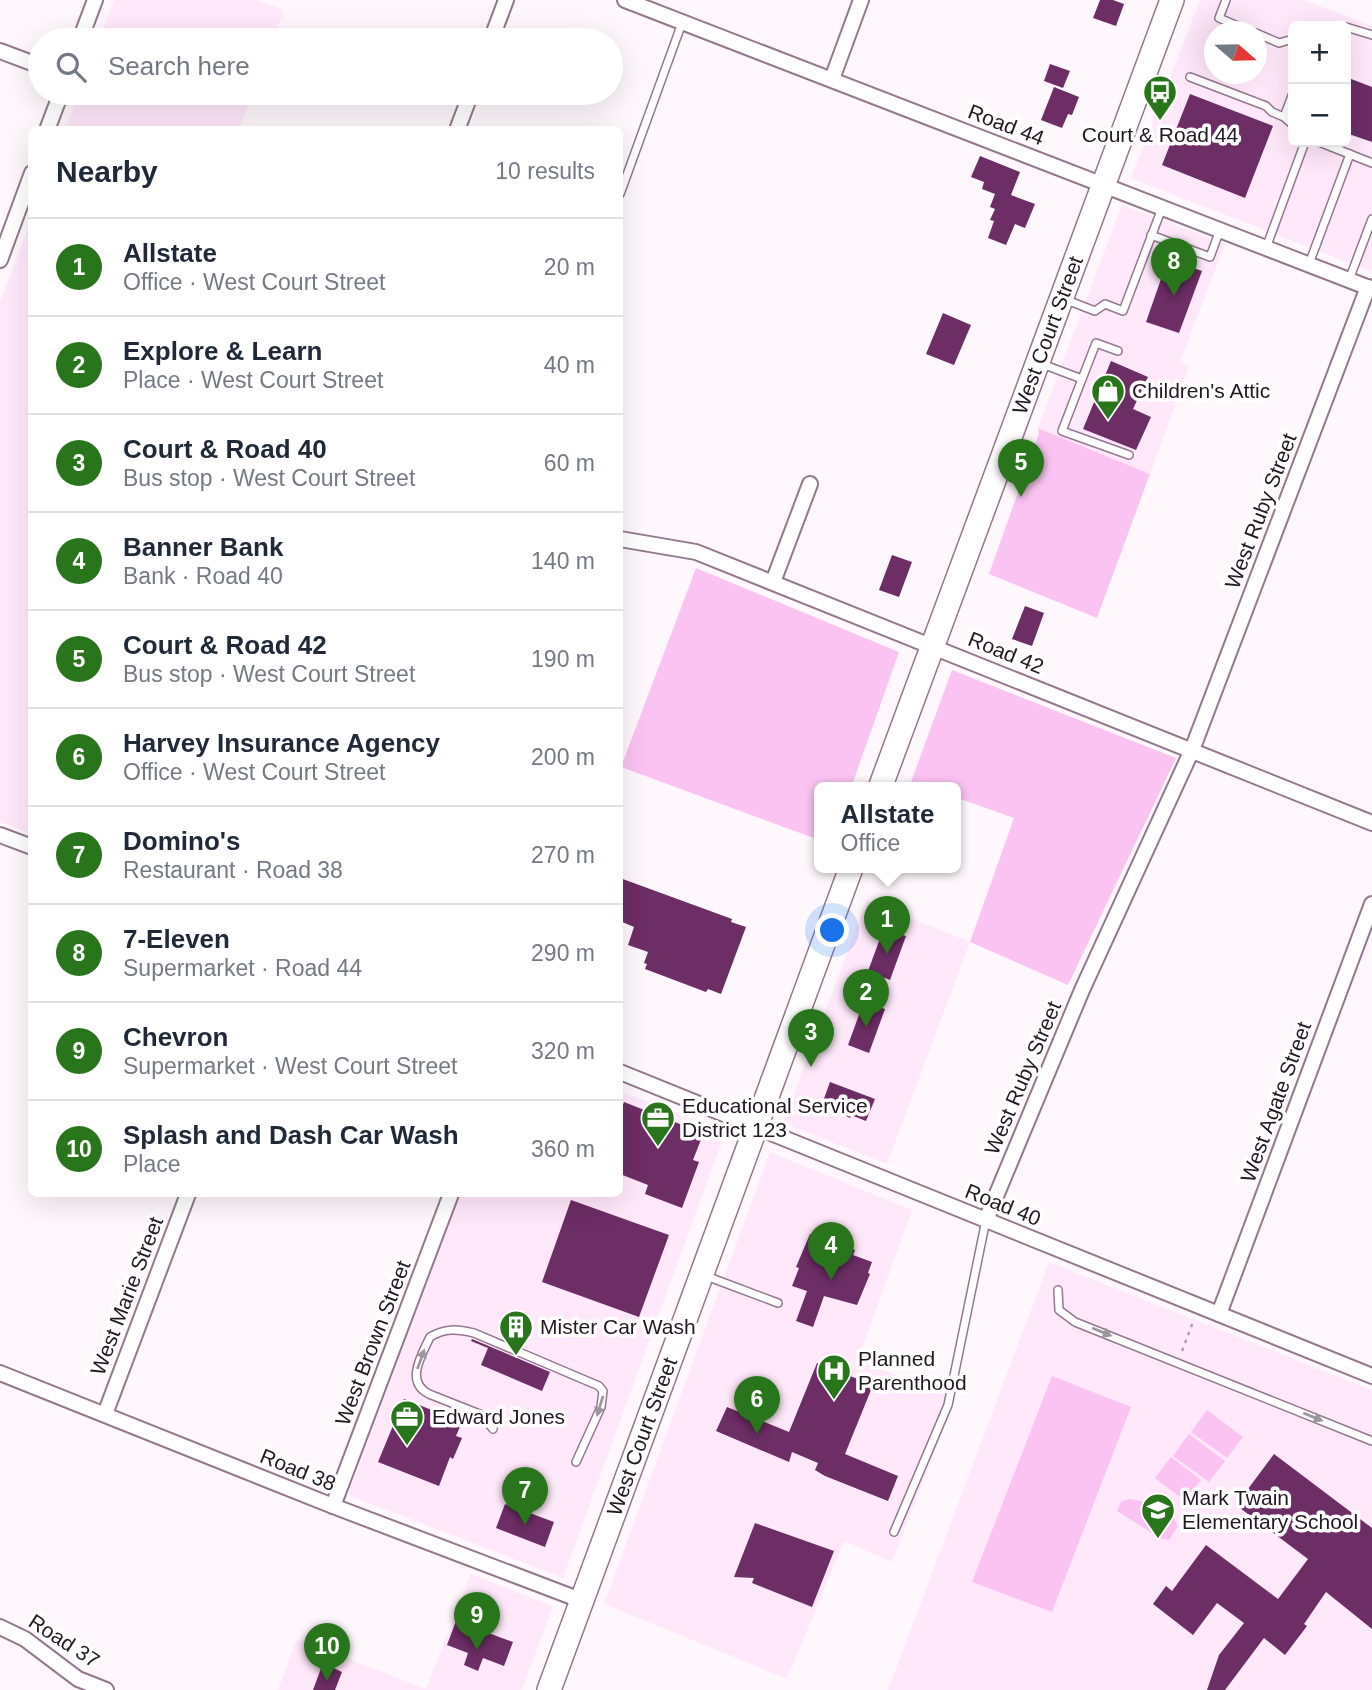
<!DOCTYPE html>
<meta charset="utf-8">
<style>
:root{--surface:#fff;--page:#f6f6f7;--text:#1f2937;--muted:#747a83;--line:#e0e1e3;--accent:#29751b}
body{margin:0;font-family:Arial,sans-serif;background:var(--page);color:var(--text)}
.controls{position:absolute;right:21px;top:21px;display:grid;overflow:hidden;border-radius:10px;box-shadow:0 7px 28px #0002}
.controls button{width:63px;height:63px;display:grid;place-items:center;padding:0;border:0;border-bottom:2px solid var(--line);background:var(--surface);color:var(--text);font:35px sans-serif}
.compass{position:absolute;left:1204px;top:21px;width:63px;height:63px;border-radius:50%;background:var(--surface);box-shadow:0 7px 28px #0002;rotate:110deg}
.you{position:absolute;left:833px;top:931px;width:24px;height:24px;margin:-18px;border:5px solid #fff;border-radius:50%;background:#1a73e8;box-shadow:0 0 0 10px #1a73e833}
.badge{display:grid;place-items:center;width:46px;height:46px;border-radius:50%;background:var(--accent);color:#fff;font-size:23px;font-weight:700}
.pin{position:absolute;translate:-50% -58px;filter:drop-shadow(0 2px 4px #0008)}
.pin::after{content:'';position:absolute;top:37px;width:24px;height:21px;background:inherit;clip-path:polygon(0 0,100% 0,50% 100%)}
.popup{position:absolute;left:814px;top:782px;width:147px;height:91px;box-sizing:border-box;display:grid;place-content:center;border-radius:10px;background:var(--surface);filter:drop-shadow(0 2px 5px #0005);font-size:23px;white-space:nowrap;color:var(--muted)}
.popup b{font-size:26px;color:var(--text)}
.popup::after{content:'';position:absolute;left:50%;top:100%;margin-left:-14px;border:14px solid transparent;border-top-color:var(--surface)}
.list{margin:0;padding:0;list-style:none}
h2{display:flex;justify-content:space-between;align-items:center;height:91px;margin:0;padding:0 28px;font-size:30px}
h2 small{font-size:23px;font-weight:400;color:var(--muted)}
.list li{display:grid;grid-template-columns:46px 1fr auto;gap:21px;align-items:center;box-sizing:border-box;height:98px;padding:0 28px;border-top:2px solid var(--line)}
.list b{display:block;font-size:26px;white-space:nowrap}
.list p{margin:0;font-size:23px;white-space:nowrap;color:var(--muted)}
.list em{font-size:23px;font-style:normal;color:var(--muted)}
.icon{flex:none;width:38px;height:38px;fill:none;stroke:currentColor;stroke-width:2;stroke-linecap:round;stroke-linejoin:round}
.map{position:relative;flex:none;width:1372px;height:1690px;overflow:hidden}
.search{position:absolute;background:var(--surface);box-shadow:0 7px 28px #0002;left:28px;top:28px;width:595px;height:77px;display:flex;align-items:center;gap:18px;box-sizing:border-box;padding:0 24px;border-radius:38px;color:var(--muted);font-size:26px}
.panel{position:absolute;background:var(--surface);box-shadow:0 7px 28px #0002;left:28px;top:126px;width:595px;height:1071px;border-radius:10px}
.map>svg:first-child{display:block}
.built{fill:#ffe8fa;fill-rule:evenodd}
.green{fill:#fbc3f2}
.building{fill:#6d2d65}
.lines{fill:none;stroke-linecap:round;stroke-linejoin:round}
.service-casing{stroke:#93788e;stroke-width:10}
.minor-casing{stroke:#93788e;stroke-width:18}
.primary-casing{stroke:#93788e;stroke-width:26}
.path{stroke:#aaa3a9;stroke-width:2.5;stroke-dasharray:3.5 5;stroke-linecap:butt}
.service{stroke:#fff;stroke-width:7}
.minor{stroke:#fff;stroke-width:14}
.primary{stroke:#fff;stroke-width:23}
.oneway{fill:#9c979b}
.labels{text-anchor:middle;stroke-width:7;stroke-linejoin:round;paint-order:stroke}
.street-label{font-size:21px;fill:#221821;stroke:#fff}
.poi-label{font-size:21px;fill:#221821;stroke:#fff;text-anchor:start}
</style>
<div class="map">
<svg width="1372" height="1690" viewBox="0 0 1372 1690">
<rect width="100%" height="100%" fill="#fef8fd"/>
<!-- built -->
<g class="built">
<polygon points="114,0 258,0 284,10 273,40 99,40"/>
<path d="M1200 0H1304L1372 26V272L1131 178ZM1293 26H1346V142H1293ZM1214 32H1256V74H1214Z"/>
<polygon points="79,93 253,93 239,129 65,129"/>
<polygon points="1122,205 1225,244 1180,362 1189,366 1150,474 1038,428"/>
<polygon points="31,219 32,834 31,834 0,822 0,303"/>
<polygon points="867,900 970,942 887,1164 783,1123"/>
<polygon points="620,1091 725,1133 563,1578 348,1495 461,1194 620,1194"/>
<polygon points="770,1152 912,1210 858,1360 955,1399 892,1562 844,1541 787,1679 604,1604"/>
<polygon points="1049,1262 1372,1390 1372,1690 888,1690"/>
<polygon points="471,1574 553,1606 522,1690 278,1690 297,1639 426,1689"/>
</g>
<!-- green -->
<g class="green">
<polygon points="1038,428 1150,474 1097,618 989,574 1039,433"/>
<polygon points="696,568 899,652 851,788 819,788 819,840 621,767"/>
<polygon points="952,670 1176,758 1068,985 970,942 1014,818 955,797 955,788 927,788 911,782"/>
<polygon points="1052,1376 1131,1407 1052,1612 972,1582"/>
<polygon points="1207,1410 1243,1437 1227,1458 1191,1432"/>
<polygon points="1189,1434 1225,1461 1209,1482 1173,1456"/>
<polygon points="1171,1457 1201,1480 1185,1501 1155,1478"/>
<path d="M1129 1499C1148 1502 1169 1507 1178 1526L1169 1540 1160 1538 1117 1511 1121 1502Z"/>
</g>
<!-- building -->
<g class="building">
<polygon points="1100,0 1113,0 1124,4 1116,26 1093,18"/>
<polygon points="1050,64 1070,71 1063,88 1044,81"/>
<polygon points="1346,77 1372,87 1372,142 1346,133"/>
<polygon points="1054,87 1079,97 1072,115 1068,114 1062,128 1041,120"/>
<polygon points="1190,94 1273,126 1245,198 1162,165"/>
<polygon points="980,156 1020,172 1011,195 1035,204 1025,228 1015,224 1006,245 988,238 994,221 990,220 995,209 990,207 995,194 982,189 984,182 971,177"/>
<polygon points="1168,259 1202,271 1179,333 1146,322"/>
<polygon points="943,313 971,325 954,365 926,354"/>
<polygon points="1111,361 1148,377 1133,409 1151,417 1136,450 1083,429"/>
<polygon points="892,555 912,562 899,597 879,590"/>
<polygon points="1025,606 1044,613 1032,646 1012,639"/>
<polygon points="620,878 732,919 731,922 746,927 721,994 708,989 706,992 645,969 647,964 644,963 648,952 628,945 634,927 620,921"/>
<polygon points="884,928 906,936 890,980 868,971"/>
<polygon points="864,1001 885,1009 869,1053 848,1045"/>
<polygon points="830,1082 875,1099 866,1121 851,1115 850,1118 822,1104"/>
<polygon points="624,1102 685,1126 684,1130 702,1137 693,1160 699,1162 682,1208 645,1194 648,1185 620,1174 620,1113"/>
<polygon points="571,1200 669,1235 639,1317 542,1282"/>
<polygon points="810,1234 855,1250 853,1255 872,1262 868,1273 870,1274 857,1305 824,1296 813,1327 796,1321 807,1291 792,1286 799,1268 796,1267"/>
<polygon points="472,1339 550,1372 542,1391 481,1365 488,1348 471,1341"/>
<polygon points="817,1363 873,1385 845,1454 898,1476 888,1501 825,1476 815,1470 818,1463 792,1452 789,1462 716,1431 727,1407 789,1432"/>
<polygon points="404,1399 462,1422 456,1436 462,1438 453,1459 450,1457 439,1486 378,1462"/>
<polygon points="1274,1454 1372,1528 1372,1629 1326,1592 1304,1624 1307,1626 1285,1655 1264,1638 1225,1690 1207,1690 1219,1655 1244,1623 1217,1603 1193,1635 1153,1604 1166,1586 1172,1591 1206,1545 1278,1599 1308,1559 1236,1505"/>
<polygon points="505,1504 554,1522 545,1547 496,1528"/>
<polygon points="755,1523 834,1551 812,1607 752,1583 754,1578 734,1577"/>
<polygon points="456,1621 513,1642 504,1666 483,1658 478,1671 464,1665 468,1653 447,1645"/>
<polygon points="323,1663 342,1672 335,1690 313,1690"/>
</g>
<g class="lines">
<!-- service casing -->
<g class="service-casing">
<g id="service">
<polyline points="1226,0 1219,18 1252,32"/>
<polyline points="1346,27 1372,35"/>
<polyline points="1256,33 1279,43 1293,39"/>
<polyline points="1190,77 1266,106 1272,112 1284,117 1293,93"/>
<polyline points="1284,117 1293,125"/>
<polyline points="1319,142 1372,163"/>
<polyline points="620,194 682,23"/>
<polyline points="1151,235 1210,257 1220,230"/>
<polyline points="1266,248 1305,142"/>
<polyline points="1309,264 1350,154"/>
<polyline points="1349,280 1372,219"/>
<polyline points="1064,299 1095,311 1105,304 1123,311 1162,208"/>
<polyline points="1042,364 1082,379 1096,343 1118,351"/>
<polyline points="1082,379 1062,431 1129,455"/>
<polyline points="706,1276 778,1303"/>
<polyline points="1058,1290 1059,1310 1075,1322 1372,1441"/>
<path d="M493 1429 482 1415 429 1394C405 1382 421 1356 430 1337 445 1328 457 1329 474 1333L599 1386 603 1391 601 1407 576 1462"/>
<polyline points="894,1532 948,1405 986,1220"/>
</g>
</g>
<!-- minor casing -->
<g class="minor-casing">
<g id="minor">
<polyline points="625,0 1372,289"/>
<polyline points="80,40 95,0"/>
<polyline points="491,40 506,0"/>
<polyline points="0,51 40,66"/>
<polyline points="832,79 861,0"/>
<polyline points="47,130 61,93"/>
<polyline points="457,130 471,93"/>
<polyline points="0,260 32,173"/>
<polyline points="620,539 696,552 1372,823"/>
<polyline points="773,582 810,484"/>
<polyline points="0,835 32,847"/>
<polyline points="620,1072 1372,1376"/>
<polyline points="986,1220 1082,990 1192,750 1368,287"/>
<polyline points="1219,1314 1372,904"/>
<polyline points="0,1373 333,1506 583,1601"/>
<polyline points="105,1414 188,1194"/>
<polyline points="333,1506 451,1194"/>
<polyline points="0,1627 25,1639 78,1679 106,1690"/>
</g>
</g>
<!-- primary casing -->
<g class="primary-casing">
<g id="primary">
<path id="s1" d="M880 788 1172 0"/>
<path id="s2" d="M549 1690 851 868"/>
</g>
</g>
<!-- path -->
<polyline class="path" points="1182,1351 1193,1322"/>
<!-- service -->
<use href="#service" class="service"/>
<!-- minor -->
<use href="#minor" class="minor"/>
<!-- primary -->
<use href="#primary" class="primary"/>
</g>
<!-- one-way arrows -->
<defs><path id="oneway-solid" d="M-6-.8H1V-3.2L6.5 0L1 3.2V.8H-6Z" transform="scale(1.75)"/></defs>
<g class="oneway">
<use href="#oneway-solid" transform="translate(1102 1332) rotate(22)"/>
<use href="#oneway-solid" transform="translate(421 1359) rotate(-70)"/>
<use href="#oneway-solid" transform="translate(600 1406) rotate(107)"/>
<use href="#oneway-solid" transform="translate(1313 1417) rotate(22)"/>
</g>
<!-- icons -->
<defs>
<g id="bus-pin" transform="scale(1.75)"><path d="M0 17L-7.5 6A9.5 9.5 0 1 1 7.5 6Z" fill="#29751b" stroke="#fff"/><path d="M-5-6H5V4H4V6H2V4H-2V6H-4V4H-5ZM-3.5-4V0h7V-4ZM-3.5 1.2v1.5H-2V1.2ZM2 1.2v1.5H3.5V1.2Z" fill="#fff"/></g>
<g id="shop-pin" transform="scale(1.75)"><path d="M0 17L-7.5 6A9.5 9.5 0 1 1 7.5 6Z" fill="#29751b" stroke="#fff"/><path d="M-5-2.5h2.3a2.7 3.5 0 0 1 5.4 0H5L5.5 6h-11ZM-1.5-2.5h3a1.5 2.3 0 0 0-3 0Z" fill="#fff"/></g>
<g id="office-pin" transform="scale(1.75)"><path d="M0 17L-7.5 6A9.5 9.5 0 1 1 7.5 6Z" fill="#29751b" stroke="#fff"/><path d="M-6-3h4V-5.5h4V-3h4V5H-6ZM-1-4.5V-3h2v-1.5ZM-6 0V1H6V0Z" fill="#fff"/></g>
<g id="building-pin" transform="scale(1.75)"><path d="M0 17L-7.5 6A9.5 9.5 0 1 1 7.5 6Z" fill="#29751b" stroke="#fff"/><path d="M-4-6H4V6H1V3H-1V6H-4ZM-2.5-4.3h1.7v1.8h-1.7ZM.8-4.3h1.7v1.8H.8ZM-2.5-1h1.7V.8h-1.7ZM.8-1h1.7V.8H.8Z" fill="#fff"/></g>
<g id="hospital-pin" transform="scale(1.75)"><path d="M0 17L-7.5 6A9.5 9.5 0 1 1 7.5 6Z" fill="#29751b" stroke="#fff"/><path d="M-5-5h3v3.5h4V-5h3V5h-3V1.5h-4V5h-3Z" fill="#fff"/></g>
<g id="school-pin" transform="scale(1.75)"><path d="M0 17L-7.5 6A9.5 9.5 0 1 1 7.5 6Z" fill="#29751b" stroke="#fff"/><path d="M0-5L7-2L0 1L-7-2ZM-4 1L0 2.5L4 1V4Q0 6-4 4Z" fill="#fff"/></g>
</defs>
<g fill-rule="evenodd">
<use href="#bus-pin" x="1160" y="92"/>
<use href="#shop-pin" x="1108" y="391"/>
<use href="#office-pin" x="658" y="1118"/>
<use href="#building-pin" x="516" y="1327"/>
<use href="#hospital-pin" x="834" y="1371"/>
<use href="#office-pin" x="407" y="1417"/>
<use href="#school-pin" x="1158" y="1510"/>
</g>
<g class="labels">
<!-- street labels -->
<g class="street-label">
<text transform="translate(1006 125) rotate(21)" y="7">Road 44</text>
<text dy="7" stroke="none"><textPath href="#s1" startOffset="483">West Court Street</textPath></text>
<text transform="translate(1261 511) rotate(-69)" y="7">West Ruby Street</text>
<text transform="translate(1006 653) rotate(22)" y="7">Road 42</text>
<text transform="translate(1023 1078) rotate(-67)" y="7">West Ruby Street</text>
<text transform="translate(1276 1102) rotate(-70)" y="7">West Agate Street</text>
<text transform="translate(1003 1205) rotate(22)" y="7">Road 40</text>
<text transform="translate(127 1296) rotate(-69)" y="7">West Marie Street</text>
<text transform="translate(373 1343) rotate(-69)" y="7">West Brown Street</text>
<text dy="7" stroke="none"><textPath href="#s2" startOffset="270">West Court Street</textPath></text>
<text transform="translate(298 1470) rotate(22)" y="7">Road 38</text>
<text transform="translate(64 1641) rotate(33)" y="7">Road 37</text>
</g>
<!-- poi labels -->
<g class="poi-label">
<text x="1160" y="142" text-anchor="middle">Court &amp; Road 44</text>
<text x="1132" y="398">Children's Attic</text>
<text x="682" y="1113">Educational Service<tspan x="682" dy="24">District 123</tspan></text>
<text x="540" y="1334">Mister Car Wash</text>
<text x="858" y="1366">Planned<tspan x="858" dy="24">Parenthood</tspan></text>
<text x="432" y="1424">Edward Jones</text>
<text x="1182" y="1505">Mark Twain<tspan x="1182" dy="24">Elementary School</tspan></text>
</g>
</g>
</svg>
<div class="controls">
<button>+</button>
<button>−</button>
</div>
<svg class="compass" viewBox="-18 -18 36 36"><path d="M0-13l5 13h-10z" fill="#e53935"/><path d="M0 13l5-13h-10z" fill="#747a83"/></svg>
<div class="you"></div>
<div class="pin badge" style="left:887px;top:954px">1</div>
<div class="popup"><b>Allstate</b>Office</div>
<div class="pin badge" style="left:866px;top:1027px">2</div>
<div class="pin badge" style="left:811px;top:1067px">3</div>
<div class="pin badge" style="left:831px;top:1280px">4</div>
<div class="pin badge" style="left:1021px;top:497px">5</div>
<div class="pin badge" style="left:757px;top:1434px">6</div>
<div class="pin badge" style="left:525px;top:1525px">7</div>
<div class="pin badge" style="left:1174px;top:296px">8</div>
<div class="pin badge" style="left:477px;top:1650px">9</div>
<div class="pin badge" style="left:327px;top:1681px">10</div>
<div class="search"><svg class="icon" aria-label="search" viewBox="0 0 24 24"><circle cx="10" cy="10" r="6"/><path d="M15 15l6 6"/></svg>Search here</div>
<section class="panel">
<h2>Nearby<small>10 results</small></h2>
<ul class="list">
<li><span class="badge">1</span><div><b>Allstate</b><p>Office · West Court Street</p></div><em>20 m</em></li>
<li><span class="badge">2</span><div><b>Explore &amp; Learn</b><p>Place · West Court Street</p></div><em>40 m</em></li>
<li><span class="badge">3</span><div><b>Court &amp; Road 40</b><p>Bus stop · West Court Street</p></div><em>60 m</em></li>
<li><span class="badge">4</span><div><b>Banner Bank</b><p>Bank · Road 40</p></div><em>140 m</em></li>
<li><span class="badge">5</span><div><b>Court &amp; Road 42</b><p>Bus stop · West Court Street</p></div><em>190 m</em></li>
<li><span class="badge">6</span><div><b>Harvey Insurance Agency</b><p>Office · West Court Street</p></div><em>200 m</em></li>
<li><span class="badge">7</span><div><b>Domino's</b><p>Restaurant · Road 38</p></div><em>270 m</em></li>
<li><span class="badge">8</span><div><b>7-Eleven</b><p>Supermarket · Road 44</p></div><em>290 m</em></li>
<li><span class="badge">9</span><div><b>Chevron</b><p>Supermarket · West Court Street</p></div><em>320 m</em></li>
<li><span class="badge">10</span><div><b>Splash and Dash Car Wash</b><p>Place</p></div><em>360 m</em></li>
</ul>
</section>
</div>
